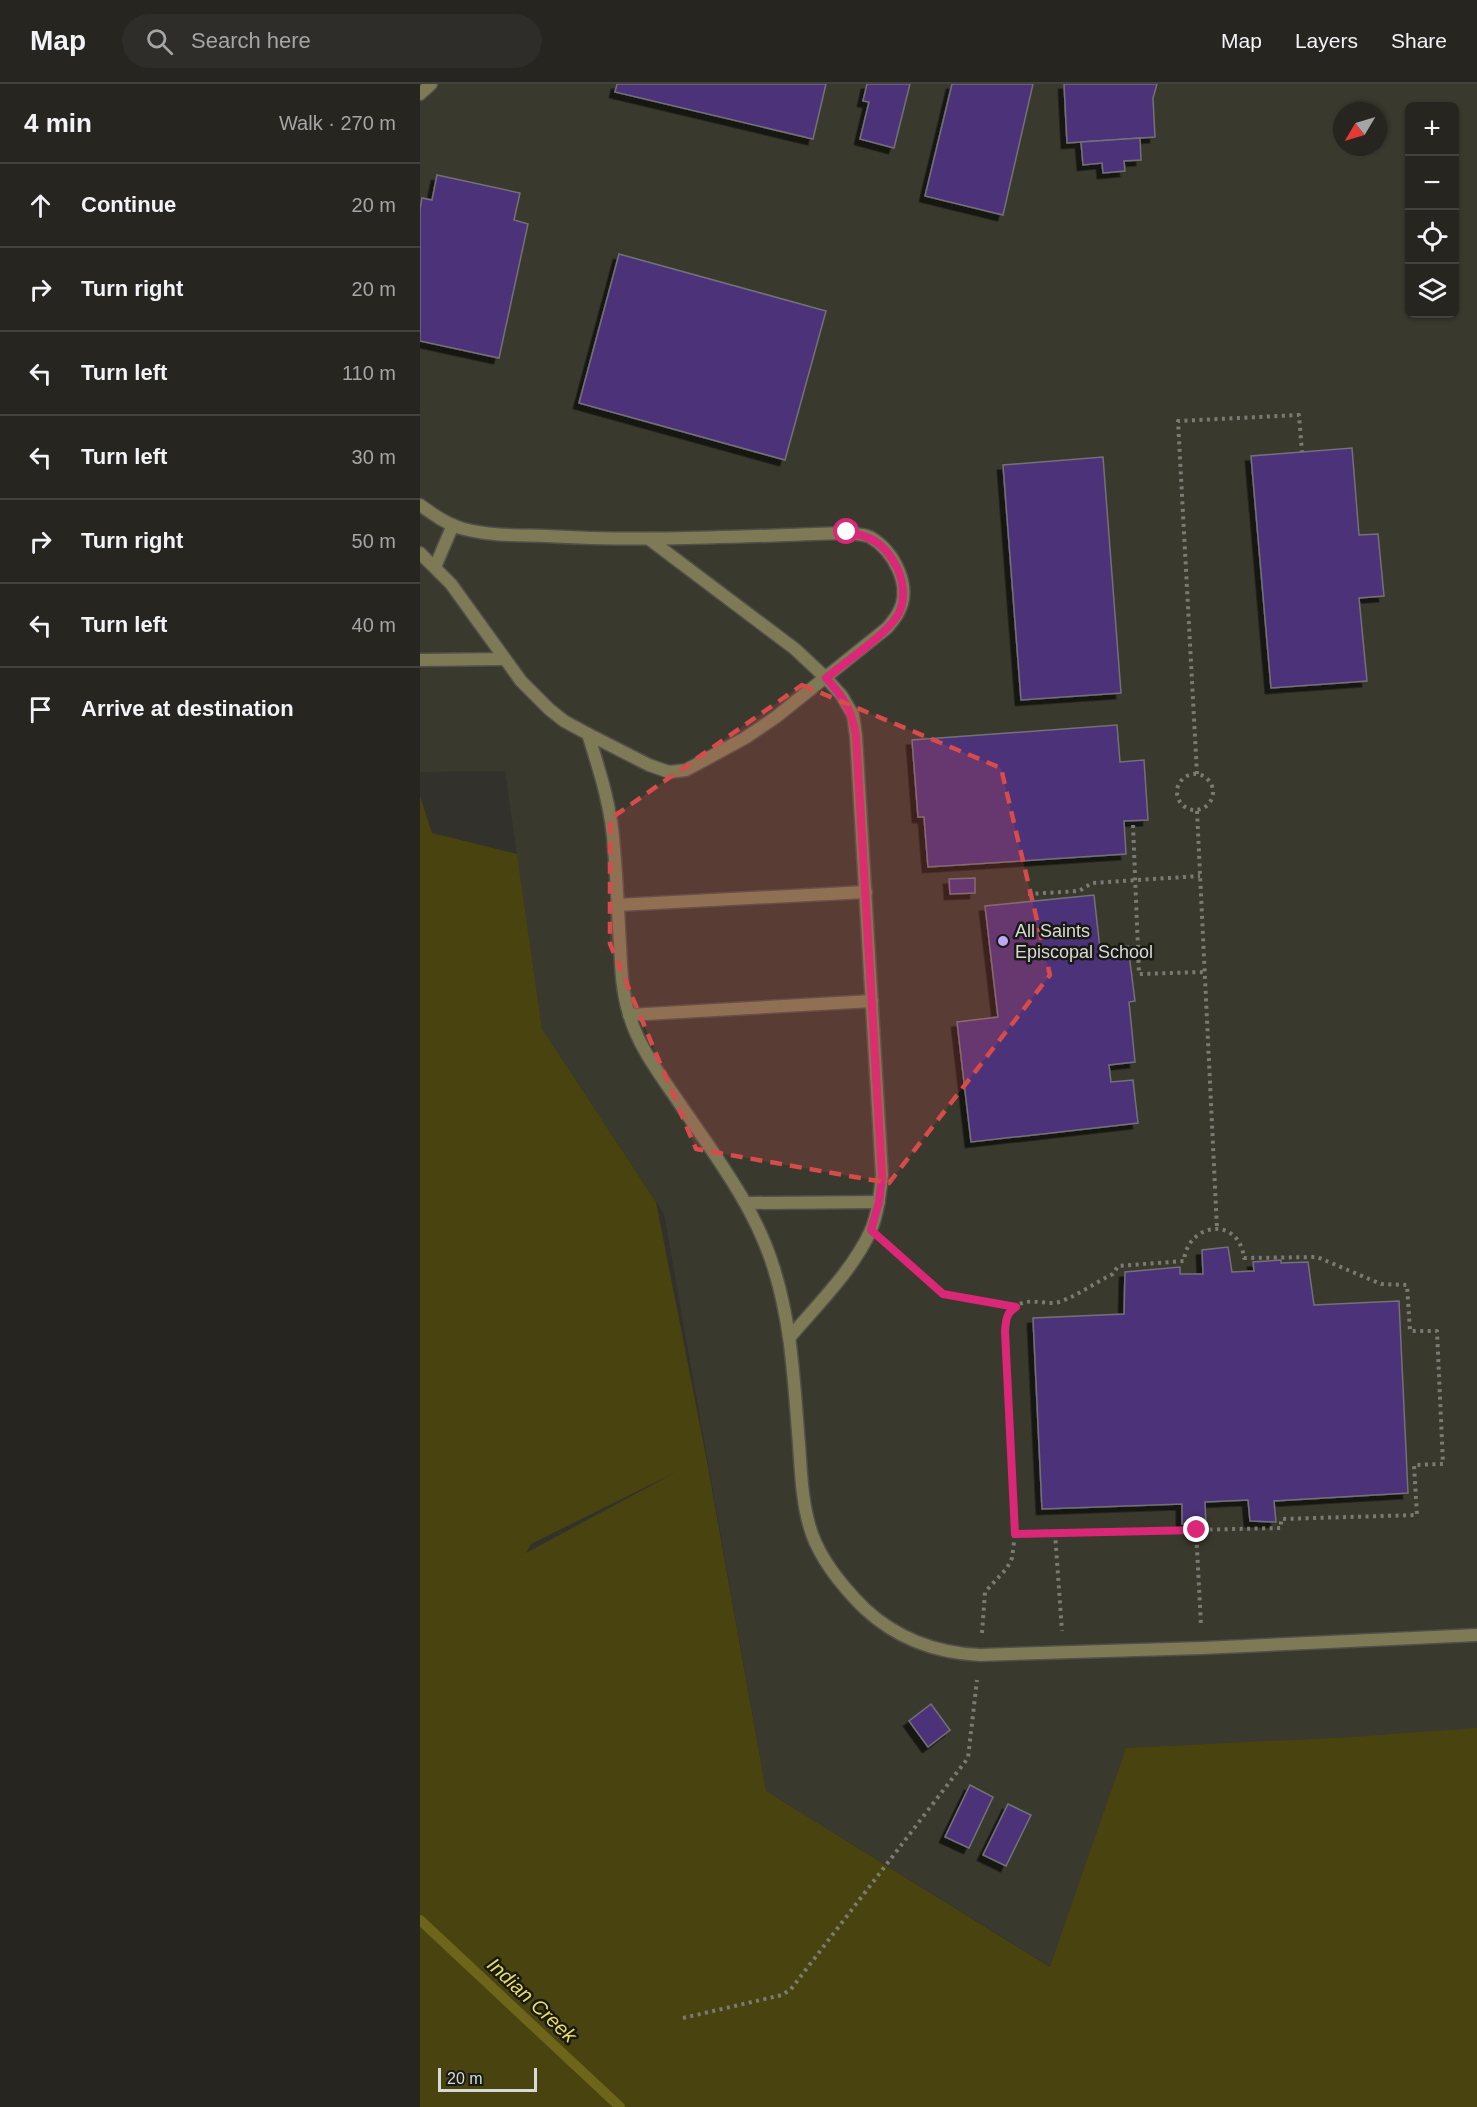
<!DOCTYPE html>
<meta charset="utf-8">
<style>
:root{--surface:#262520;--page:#2e2d29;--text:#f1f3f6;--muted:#a4a5a5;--line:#42423e}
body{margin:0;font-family:Arial,sans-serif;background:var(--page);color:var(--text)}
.controls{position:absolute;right:18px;top:18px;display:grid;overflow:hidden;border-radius:9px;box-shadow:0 2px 4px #0004}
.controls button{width:54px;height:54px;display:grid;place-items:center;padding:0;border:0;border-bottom:2px solid var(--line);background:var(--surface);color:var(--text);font:30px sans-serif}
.compass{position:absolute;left:913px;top:18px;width:54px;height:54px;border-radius:50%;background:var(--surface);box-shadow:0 2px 4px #0004;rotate:232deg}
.scale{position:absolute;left:18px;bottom:15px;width:99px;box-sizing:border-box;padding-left:6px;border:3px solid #d9d9d5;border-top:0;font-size:16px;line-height:21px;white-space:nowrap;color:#d9d9d5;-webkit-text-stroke:4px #191916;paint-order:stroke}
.stop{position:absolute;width:18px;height:18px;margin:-14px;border:4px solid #db2777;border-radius:50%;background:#fff}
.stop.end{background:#db2777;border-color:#fff;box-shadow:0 2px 6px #0008}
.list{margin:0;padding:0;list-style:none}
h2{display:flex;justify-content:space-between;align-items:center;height:78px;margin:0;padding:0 24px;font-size:26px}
h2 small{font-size:20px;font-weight:400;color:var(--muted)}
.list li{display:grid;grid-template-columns:39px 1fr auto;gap:18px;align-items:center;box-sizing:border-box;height:84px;padding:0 24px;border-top:2px solid var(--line)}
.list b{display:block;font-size:22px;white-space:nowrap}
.list em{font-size:20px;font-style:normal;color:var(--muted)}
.icon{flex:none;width:33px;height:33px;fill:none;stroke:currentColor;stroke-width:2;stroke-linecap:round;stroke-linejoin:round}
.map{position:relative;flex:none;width:1057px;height:2023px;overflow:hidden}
header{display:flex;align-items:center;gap:36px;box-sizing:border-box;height:84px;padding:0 30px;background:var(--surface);border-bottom:2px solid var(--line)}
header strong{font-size:28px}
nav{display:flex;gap:33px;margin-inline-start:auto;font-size:21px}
.search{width:420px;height:54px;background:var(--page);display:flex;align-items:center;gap:15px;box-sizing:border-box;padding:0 21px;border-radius:33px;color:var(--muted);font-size:22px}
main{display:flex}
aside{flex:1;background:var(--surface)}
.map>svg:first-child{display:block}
.built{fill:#3a392d;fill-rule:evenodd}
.green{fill:#49440f;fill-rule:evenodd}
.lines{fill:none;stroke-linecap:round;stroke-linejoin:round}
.stream{stroke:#6c651a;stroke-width:10}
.building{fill:#4b3279;stroke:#737178;stroke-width:1.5;filter:url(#shadow)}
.service-casing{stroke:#504f4a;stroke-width:15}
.path{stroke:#7b7b75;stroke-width:4;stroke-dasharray:3 4.5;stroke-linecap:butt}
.service{stroke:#7d7a55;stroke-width:12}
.route{stroke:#db2777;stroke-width:8}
.marked{fill:#d74b4b;fill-opacity:0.2;stroke:#d74b4b;stroke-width:4.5;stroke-dasharray:12 8;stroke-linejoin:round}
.poi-dot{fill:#bea9f5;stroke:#191916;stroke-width:2}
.labels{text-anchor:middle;stroke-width:5;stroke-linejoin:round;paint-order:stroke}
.poi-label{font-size:18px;fill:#d9d9d5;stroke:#191916;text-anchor:start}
.water-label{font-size:20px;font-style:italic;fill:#eade5e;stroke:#191916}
</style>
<header>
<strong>Map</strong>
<div class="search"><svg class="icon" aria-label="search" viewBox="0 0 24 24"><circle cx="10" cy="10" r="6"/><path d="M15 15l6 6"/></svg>Search here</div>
<nav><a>Map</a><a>Layers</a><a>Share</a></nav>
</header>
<main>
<aside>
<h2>4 min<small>Walk · 270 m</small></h2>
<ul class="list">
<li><svg class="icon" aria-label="ahead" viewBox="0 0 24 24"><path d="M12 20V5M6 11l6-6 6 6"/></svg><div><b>Continue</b></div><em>20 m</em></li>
<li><svg class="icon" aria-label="right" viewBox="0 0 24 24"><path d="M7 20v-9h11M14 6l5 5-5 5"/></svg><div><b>Turn right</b></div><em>20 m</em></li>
<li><svg class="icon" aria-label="left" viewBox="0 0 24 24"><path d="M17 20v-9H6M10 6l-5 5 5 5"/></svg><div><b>Turn left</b></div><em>110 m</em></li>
<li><svg class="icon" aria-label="left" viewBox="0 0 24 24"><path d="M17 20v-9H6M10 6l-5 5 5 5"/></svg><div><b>Turn left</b></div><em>30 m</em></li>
<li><svg class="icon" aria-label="right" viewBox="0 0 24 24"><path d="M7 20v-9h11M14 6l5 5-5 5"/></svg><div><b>Turn right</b></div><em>50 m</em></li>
<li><svg class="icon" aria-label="left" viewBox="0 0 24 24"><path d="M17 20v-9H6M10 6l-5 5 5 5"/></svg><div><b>Turn left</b></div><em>40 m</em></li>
<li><svg class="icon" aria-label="arrive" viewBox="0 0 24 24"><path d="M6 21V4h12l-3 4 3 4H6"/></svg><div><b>Arrive at destination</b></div></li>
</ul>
</aside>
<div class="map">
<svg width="1057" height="2023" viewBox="0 0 1057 2023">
<defs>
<filter id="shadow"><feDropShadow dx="-5.5" dy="5.5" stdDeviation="0" flood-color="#0009"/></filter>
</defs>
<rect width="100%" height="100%" fill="#32312b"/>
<!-- built -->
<path class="built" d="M0 0H1057V1647L706 1664 631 1883 346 1707 244 1130 122 945 85 687 0 688ZM990 22H1034V230H990ZM922 27H958V63H922Z"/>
<!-- green -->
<path class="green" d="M0 712 12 749 97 770 122 945 236 1118 286 1372 346 1707 630 1883 706 1664 931 1653 1057 1644V2023H0ZM258 1387 106 1469 111 1460Z"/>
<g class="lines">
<!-- stream -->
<polyline class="stream" points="0,1836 200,2023"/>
</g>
<!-- building -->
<g class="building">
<polygon points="197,0 406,0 393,55 195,8"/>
<polygon points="447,0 490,0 474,64 440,55 449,18 443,17"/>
<polygon points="532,0 613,0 583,131 505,112"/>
<polygon points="644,0 737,0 733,14 735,53 647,59"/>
<polygon points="720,54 721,76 704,77 705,87 683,89 682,79 663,81 661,58"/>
<polygon points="17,91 100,109 94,136 108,140 79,274 0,257 0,125 2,114 12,116"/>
<polygon points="199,170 406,227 365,376 159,319"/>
<polygon points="932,364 939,451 958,450 964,512 939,514 947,597 851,604 831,372"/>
<polygon points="683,373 701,609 601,616 583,381"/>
<polygon points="697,641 700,678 724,676 728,736 704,737 706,770 508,783 504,733 498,733 492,656"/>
<polygon points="555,794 555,809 530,810 529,795"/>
<polygon points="674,811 680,865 708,862 715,917 709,918 715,978 689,981 691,998 713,996 718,1039 551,1058 537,938 578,933 565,822"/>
<polygon points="808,1163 812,1188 834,1187 833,1178 861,1176 861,1179 888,1178 894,1221 979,1217 988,1409 854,1417 856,1438 830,1437 828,1416 785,1418 786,1441 762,1440 762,1420 622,1425 613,1234 704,1230 705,1188 760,1183 760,1190 783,1190 782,1166"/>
<polygon points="511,1620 530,1646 508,1663 489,1637"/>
<polygon points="550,1701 573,1713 549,1764 525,1753"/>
<polygon points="588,1720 611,1731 586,1782 563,1771"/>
</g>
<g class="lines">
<!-- service casing -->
<g class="service-casing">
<g id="service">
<polyline points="0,10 11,0"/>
<path d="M0 421C14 431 28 441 44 445 71 452 98 451 126 452 226 458 327 452 427 449 434 450 444 450 450 453 474 467 493 503 478 529 475 535 471 539 467 544L356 633 325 654 266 686 249 688 229 681 168 650 144 637 129 625 101 597 31 500 0 469"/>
<path d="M229 455 375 565 406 594 422 612 433 631 436 652 462 1091C460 1110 458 1129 451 1146 433 1186 398 1220 370 1253"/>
<polyline points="15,483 33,441"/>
<polyline points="0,576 85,575"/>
<path d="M168 650C180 688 192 725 194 765 197 797 198 829 200 861 201 884 202 908 209 930 219 965 242 993 262 1023 297 1074 336 1125 354 1185 372 1242 374 1301 379 1360 381 1389 382 1422 392 1450 402 1478 423 1503 444 1524 477 1555 516 1569 560 1571L782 1564 1057 1551"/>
<polyline points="197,821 446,808"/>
<polyline points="209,931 452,917"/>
<polyline points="326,1119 459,1118"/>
</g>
</g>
<!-- path -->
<g class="path">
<circle cx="775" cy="708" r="18"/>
<polyline points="777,690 758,337 879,331 882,368"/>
<polyline points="777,727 797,1145"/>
<polyline points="713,741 719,890 784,888"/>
<polyline points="608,810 659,807 672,799 780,792"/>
<polyline points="469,1162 523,1210 595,1223"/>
<polyline points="776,1446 781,1541"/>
<polyline points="635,1449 642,1547"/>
<path d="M562 1549 565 1508 587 1484 592 1474 595 1450 585 1247C586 1236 587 1229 596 1222 611 1212 627 1223 642 1217 660 1210 676 1198 693 1190L698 1182 764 1177C767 1139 819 1131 824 1174L897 1173 961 1200 987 1201 990 1247H1017L1023 1380 994 1381 997 1431 861 1435V1444L595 1450"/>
<polyline points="263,1934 362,1911 371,1905 548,1674 557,1596"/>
</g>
<!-- service -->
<use href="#service" class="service"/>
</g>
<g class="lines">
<!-- route -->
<path class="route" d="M427 448C450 452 463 458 475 480 483 493 486 514 479 529 468 550 425 578 406 594 424 614 431 624 436 652L462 1092 459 1118 451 1146 523 1210 596 1223C586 1229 586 1236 585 1247L595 1450 777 1446"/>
</g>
<!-- marked area -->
<path class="marked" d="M382 601 581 684 630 891 469 1099 276 1065 190 860V735Z"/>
<!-- markers -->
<circle class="poi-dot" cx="583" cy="857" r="6"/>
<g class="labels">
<!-- poi labels -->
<g class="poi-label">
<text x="595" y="853">All Saints<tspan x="595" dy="21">Episcopal School</tspan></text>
</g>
<!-- water labels -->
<g class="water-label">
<text transform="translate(112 1916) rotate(43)" y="7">Indian Creek</text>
</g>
</g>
</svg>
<div class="controls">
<button>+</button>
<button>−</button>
<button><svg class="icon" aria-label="locate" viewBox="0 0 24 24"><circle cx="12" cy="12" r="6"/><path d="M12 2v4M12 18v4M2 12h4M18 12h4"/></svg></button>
<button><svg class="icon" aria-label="layers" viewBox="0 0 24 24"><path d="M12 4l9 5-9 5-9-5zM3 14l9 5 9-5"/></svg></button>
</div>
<svg class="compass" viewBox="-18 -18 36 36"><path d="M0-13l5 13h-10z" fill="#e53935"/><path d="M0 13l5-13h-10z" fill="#a4a5a5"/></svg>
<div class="scale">20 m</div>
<div class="stop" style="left:427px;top:448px"></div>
<div class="stop end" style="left:777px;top:1446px"></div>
</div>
</main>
